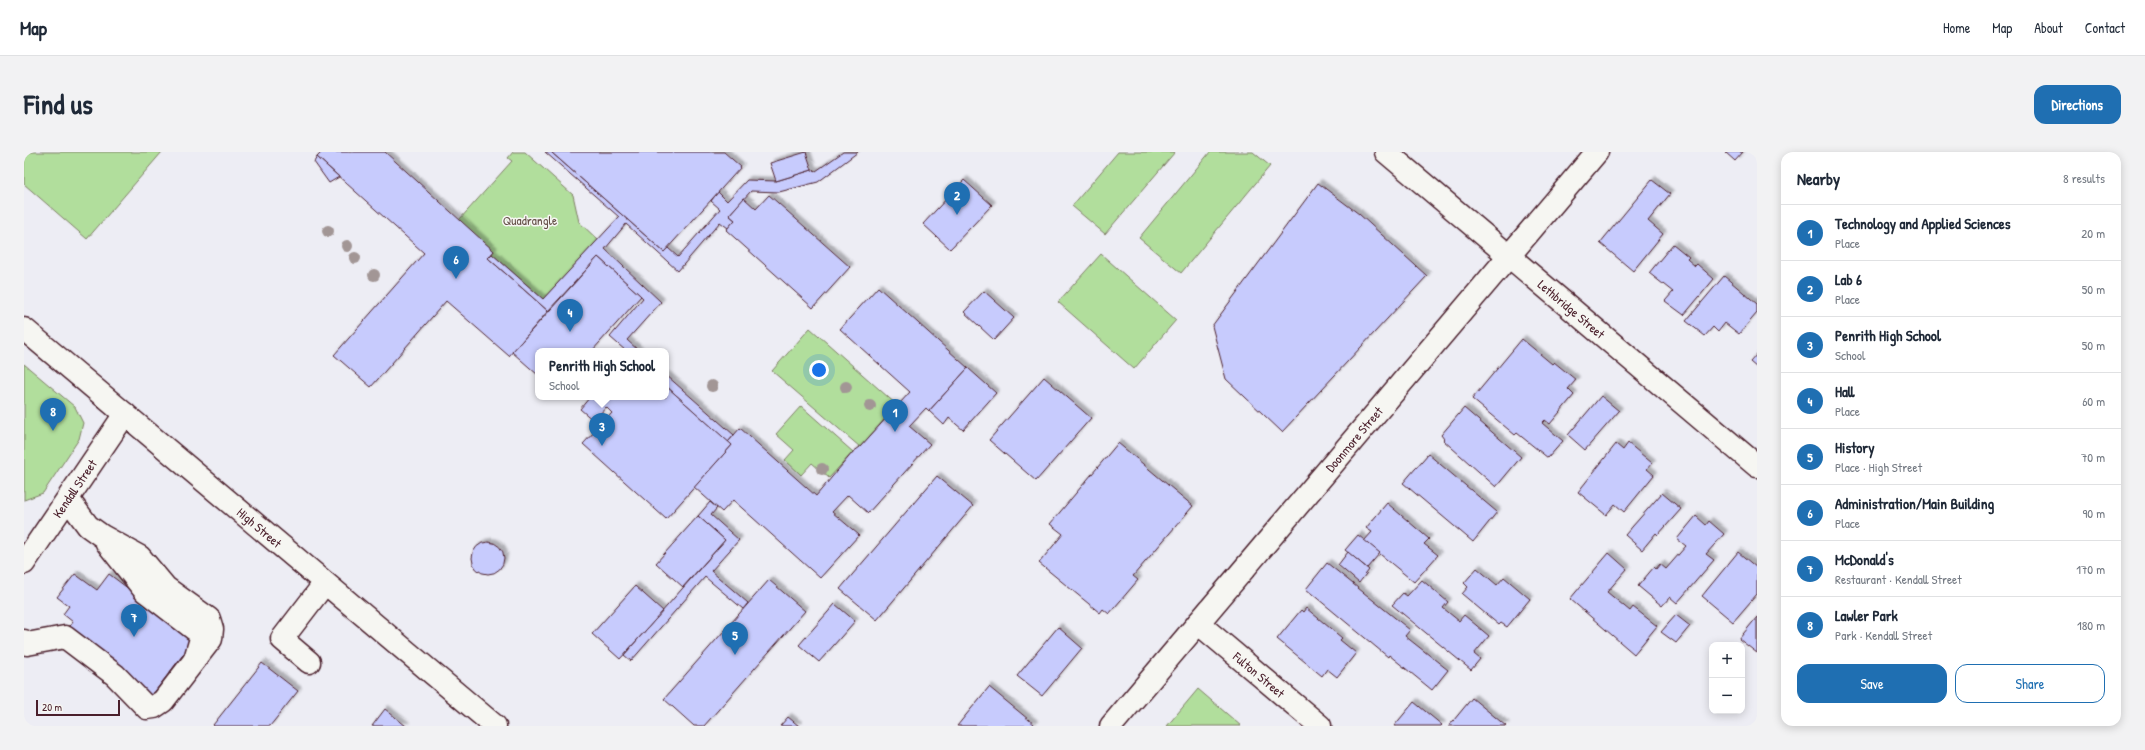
<!DOCTYPE html>
<meta charset="utf-8">
<style>
:root{--surface:#fff;--page:#f2f2f3;--text:#1f2937;--muted:#747a83;--line:#e0e1e3;--accent:#1f6fb2}
body{margin:0;font-family:"Patrick Hand",sans-serif;background:var(--page);color:var(--text)}
.controls{position:absolute;right:12px;bottom:12px;display:grid;overflow:hidden;border-radius:8px;box-shadow:0 2px 10px #0003}
.controls button{width:36px;height:36px;display:grid;place-items:center;padding:0;border:0;border-bottom:1px solid var(--line);background:var(--surface);color:var(--text);font:20px sans-serif}
.scale{position:absolute;left:12px;bottom:10px;width:84px;box-sizing:border-box;padding-left:4px;border:2px solid #4a1f2b;border-top:0;font-size:11px;line-height:14px;white-space:nowrap;color:#4a1f2b;-webkit-text-stroke:3px #f6f6f2;paint-order:stroke}
.you{position:absolute;left:795px;top:218px;width:14px;height:14px;margin:-10px;border:3px solid #fff;border-radius:50%;background:#1a73e8;box-shadow:0 0 0 6px #1a73e833}
.badge{display:grid;place-items:center;width:26px;height:26px;border-radius:50%;background:var(--accent);color:#fff;font-size:13px;font-weight:700}
.pin{position:absolute;translate:-50% -33px;filter:drop-shadow(0 1px 2px #0008)}
.pin::after{content:'';position:absolute;top:21px;width:14px;height:12px;background:inherit;clip-path:polygon(0 0,100% 0,50% 100%)}
.popup{position:absolute;left:511px;top:196px;width:134px;height:52px;box-sizing:border-box;display:grid;place-content:center;border-radius:8px;background:var(--surface);filter:drop-shadow(0 1px 3px #0005);font-size:13px;white-space:nowrap;color:var(--muted)}
.popup b{font-size:15px;color:var(--text)}
.popup::after{content:'';position:absolute;left:50%;top:100%;margin-left:-8px;border:8px solid transparent;border-top-color:var(--surface)}
.list{margin:0;padding:0;list-style:none}
h2{display:flex;justify-content:space-between;align-items:center;height:52px;margin:0;padding:0 16px;font-size:17px}
h2 small{font-size:13px;font-weight:400;color:var(--muted)}
.list li{display:grid;grid-template-columns:26px 1fr auto;gap:12px;align-items:center;box-sizing:border-box;height:56px;padding:0 16px;border-top:1px solid var(--line)}
.list b{display:block;font-size:15px;white-space:nowrap}
.list p{margin:0;font-size:13px;white-space:nowrap;color:var(--muted)}
.list em{font-size:13px;font-style:normal;color:var(--muted)}
.actions{display:flex;gap:8px;padding:12px 16px}
.actions a{flex:1;padding:9px 0;border:1px solid var(--accent);border-radius:12px;text-align:center;font-size:14px;color:var(--accent)}
.actions .main{background:var(--accent);color:#fff}
.map{position:relative;flex:none;width:1733px;height:574px;overflow:hidden;border-radius:12px}
header{display:flex;align-items:center;gap:24px;box-sizing:border-box;height:56px;padding:0 20px;background:var(--surface);border-bottom:1px solid var(--line)}
header strong{font-size:19px}
nav{display:flex;gap:22px;margin-inline-start:auto;font-size:14px}
.intro{display:flex;align-items:center;justify-content:space-between;box-sizing:border-box;height:96px;padding:0 24px}
h1{margin:0;font-size:28px}
.button{padding:10px 18px;border-radius:12px;background:var(--accent);color:#fff;font-size:14px;font-weight:700}
main{display:flex;gap:24px;padding:0 24px}
aside{flex:1;background:var(--surface);border-radius:12px;box-shadow:0 2px 10px #0003}
.map>svg:first-child{display:block}
.green{fill:#b1de9c;stroke:#7e7e64}
.building{fill:#c7cbfd;stroke:#4a1f2b;filter:url(#shadow)}
.lines{fill:none;stroke-linecap:round;stroke-linejoin:round}
.minor-casing{stroke:#4a1f2b;stroke-width:25}
.minor{stroke:#f6f6f2;stroke-width:22}
.tree{fill:#a29695}
.labels{text-anchor:middle;stroke-width:3;stroke-linejoin:round;paint-order:stroke}
.park-label{font-size:13px;fill:#644f47;stroke:#f6f6f2}
.street-label{font-size:13px;fill:#4a1f2b;stroke:#f6f6f2}
</style>
<header>
<strong>Map</strong>
<nav><a>Home</a><a>Map</a><a>About</a><a>Contact</a></nav>
</header>
<div class="intro"><h1>Find us</h1><a class="button">Directions</a></div>
<main>
<div class="map">
<svg width="1733" height="574" viewBox="0 0 1733 574">
<defs>
<filter id="shadow"><feDropShadow dx="3.5" dy="-3.5" stdDeviation="1" flood-color="#0004"/></filter>
</defs>
<rect width="100%" height="100%" fill="#ededf4"/>
<filter id="ink" filterUnits="userSpaceOnUse"><feTurbulence type="fractalNoise" baseFrequency=".025" numOctaves="2"/><feDisplacementMap in="SourceGraphic" scale="8" xChannelSelector="R" yChannelSelector="G"/><feConvolveMatrix kernelMatrix="1 2 1 2 8 2 1 2 1" color-interpolation-filters="sRGB"/></filter>
<g filter="url(#ink)">
<!-- green -->
<g class="green">
<polygon points="0,0 138,0 63,87 0,32"/>
<polygon points="489,0 501,0 549,43 555,70 574,88 519,147 468,102 470,99 435,68 488,9 484,6"/>
<polygon points="1094,0 1151,0 1081,82 1048,54"/>
<polygon points="1186,0 1229,0 1246,14 1157,121 1115,86"/>
<polygon points="1077,102 1152,168 1110,217 1034,150"/>
<polygon points="786,176 873,253 836,295 748,219"/>
<polygon points="0,212 51,255 59,271 55,287 19,341 0,348"/>
<polygon points="777,254 829,300 805,326 788,311 777,323 761,308 770,298 752,282"/>
<polygon points="1174,537 1217,574 1143,574"/>
</g>
<!-- building -->
<g class="building">
<polygon points="298,0 361,0 470,99 464,106 524,159 485,204 422,149 347,235 310,203 400,101 293,5"/>
<polygon points="521,0 527,0 640,100 644,96 654,105 696,57 687,49 694,40 703,49 723,28 752,29 788,18 792,19 819,0 834,0 794,30 755,40 727,39 705,63 711,68 704,76 696,70 654,119 602,72 581,97 637,150 603,188 615,199 602,199 586,185 619,146 574,105 524,159 464,106 468,102 519,147 595,65"/>
<polygon points="527,0 700,0 717,15 640,100"/>
<polygon points="782,0 788,18 752,29 746,11"/>
<polygon points="1701,0 1719,0 1711,9"/>
<polygon points="293,5 315,25 305,31 290,10"/>
<polygon points="940,28 968,53 926,97 899,72"/>
<polygon points="1628,28 1646,42 1624,69 1639,82 1609,119 1576,91"/>
<polygon points="1294,31 1335,62 1403,124 1258,280 1202,227 1188,174"/>
<polygon points="745,43 826,115 789,156 702,78 711,68 705,63 720,46 732,57"/>
<polygon points="1649,92 1665,105 1663,107 1671,114 1673,112 1690,127 1660,163 1641,149 1649,140 1625,121"/>
<polygon points="574,105 617,144 568,199 514,199 514,223 488,200"/>
<polygon points="1700,124 1733,152 1733,161 1715,182 1701,171 1694,180 1689,175 1681,184 1662,169"/>
<polygon points="854,135 944,216 905,259 902,256 885,274 906,292 844,361 824,343 808,360 835,383 796,426 709,348 698,360 670,335 708,293 704,290 716,276 792,344 829,300 836,295 886,240 816,177"/>
<polygon points="960,139 990,166 970,188 940,160"/>
<polygon points="1498,187 1528,212 1530,210 1552,228 1544,237 1550,243 1526,272 1521,268 1518,271 1539,289 1524,306 1493,281 1491,283 1448,247"/>
<polygon points="1733,202 1733,216 1726,210"/>
<polygon points="944,216 972,241 939,278 925,266 920,273 905,259"/>
<polygon points="642,223 710,283 704,290 642,234"/>
<polygon points="1020,225 1067,266 1012,329 965,288"/>
<polygon points="642,234 708,293 642,367 559,292 588,261 582,255 570,269 556,257 566,245 642,245"/>
<polygon points="1577,244 1595,259 1561,298 1544,283"/>
<polygon points="1440,256 1497,305 1472,335 1419,288 1420,287 1417,283"/>
<polygon points="1094,291 1169,354 1109,424 1114,428 1085,462 1079,457 1076,461 1015,411 1039,382 1026,372"/>
<polygon points="1604,291 1628,311 1623,317 1630,323 1600,360 1591,352 1582,363 1554,340 1592,292 1599,298"/>
<polygon points="1404,302 1473,360 1449,390 1379,331"/>
<polygon points="913,324 949,354 853,468 816,437"/>
<polygon points="1638,341 1657,357 1634,383 1632,381 1618,398 1601,383"/>
<polygon points="686,350 693,356 687,363 715,388 687,419 724,451 719,457 681,425 607,509 600,503 701,388 674,364"/>
<polygon points="1363,351 1405,387 1400,392 1414,403 1390,430 1340,389 1348,380 1342,376"/>
<polygon points="674,364 701,388 659,435 632,411"/>
<polygon points="1672,364 1682,373 1685,369 1700,382 1682,402 1690,408 1653,451 1646,445 1638,454 1614,434 1630,415 1632,417 1636,412 1642,417 1662,394 1653,387"/>
<polygon points="1334,383 1356,401 1343,416 1321,398"/>
<circle cx="464" cy="406" r="16"/>
<polygon points="1324,400 1345,418 1335,431 1314,413"/>
<polygon points="1714,400 1733,416 1733,442 1709,470 1678,444"/>
<polygon points="1585,401 1603,417 1583,440 1606,459 1609,455 1633,474 1610,502 1546,447"/>
<polygon points="1303,411 1386,478 1381,484 1424,518 1408,538 1365,503 1364,505 1282,437"/>
<polygon points="1453,416 1473,433 1480,425 1506,447 1483,475 1477,471 1475,473 1438,442 1444,435 1440,431"/>
<polygon points="51,422 73,438 85,422 171,487 126,546 41,481 49,470 39,462 45,454 33,445"/>
<polygon points="745,428 781,459 680,574 670,574 640,547"/>
<polygon points="1398,428 1424,450 1419,456 1435,469 1440,463 1465,484 1450,502 1456,507 1447,518 1368,453 1379,441 1383,444"/>
<polygon points="611,434 639,459 596,507 568,482"/>
<polygon points="811,452 831,469 795,510 775,493"/>
<polygon points="1282,456 1318,486 1316,488 1332,501 1313,525 1303,517 1298,524 1253,487 1277,458 1279,460"/>
<polygon points="1652,463 1666,474 1652,491 1637,480"/>
<polygon points="1733,465 1733,501 1715,487"/>
<polygon points="1034,475 1058,496 1018,544 993,524"/>
<polygon points="238,511 274,539 246,574 190,574 189,573"/>
<polygon points="965,535 1010,572 1009,574 933,574"/>
<polygon points="1448,546 1482,574 1425,574"/>
<polygon points="1390,550 1418,573 1417,574 1370,574"/>
<polygon points="361,557 382,574 348,574"/>
<polygon points="764,565 775,574 756,574"/>
</g>
<g class="lines">
<!-- minor casing -->
<g class="minor-casing">
<g id="minor">
<path id="s1" d="M1362 0 1733 314"/>
<path id="s2" d="M0 177 471 574"/>
<polyline points="83,391 121,439 178,483 171,507"/>
<path id="s3" d="M0 411 101 262"/>
<path id="s4" d="M1174 471 1296 574"/>
<polyline points="0,489 3,492 41,485 91,523 123,556 130,555 139,549 187,487 188,477 185,467 142,436 116,405 78,384 64,374 44,347"/>
<polyline points="285,510 258,487 301,431"/>
<path id="s5" d="M1087 574 1573 0"/>
</g>
</g>
<!-- minor -->
<use href="#minor" class="minor"/>
</g>
<!-- trees -->
<g class="tree">
<circle cx="304" cy="79" r="6"/>
<circle cx="323" cy="94" r="6"/>
<circle cx="331" cy="106" r="6"/>
<circle cx="350" cy="123" r="6"/>
<circle cx="688" cy="234" r="6"/>
<circle cx="822" cy="235" r="6"/>
<circle cx="846" cy="254" r="6"/>
<circle cx="798" cy="317" r="6"/>
</g>
</g>
<g class="labels">
<!-- park labels -->
<g class="park-label">
<text x="506" y="73">Quadrangle</text>
</g>
<!-- street labels -->
<g class="street-label">
<text dy="5" stroke="none"><textPath href="#s1" startOffset="243">Lethbridge Street</textPath></text>
<text dy="5" stroke="none"><textPath href="#s5" startOffset="376">Doonmore Street</textPath></text>
<text dy="5" stroke="none"><textPath href="#s3" startOffset="90">Kendall Street</textPath></text>
<text dy="5" stroke="none"><textPath href="#s2" startOffset="308">High Street</textPath></text>
<text dy="5" stroke="none"><textPath href="#s4" startOffset="80">Fulton Street</textPath></text>
</g>
</g>
</svg>
<div class="controls">
<button>+</button>
<button>−</button>
</div>
<div class="scale">20 m</div>
<div class="you"></div>
<div class="pin badge" style="left:871px;top:280px">1</div>
<div class="pin badge" style="left:933px;top:63px">2</div>
<div class="pin badge" style="left:578px;top:294px">3</div>
<div class="popup"><b>Penrith High School</b>School</div>
<div class="pin badge" style="left:546px;top:180px">4</div>
<div class="pin badge" style="left:711px;top:503px">5</div>
<div class="pin badge" style="left:432px;top:127px">6</div>
<div class="pin badge" style="left:110px;top:485px">7</div>
<div class="pin badge" style="left:29px;top:279px">8</div>
</div>
<aside>
<h2>Nearby<small>8 results</small></h2>
<ul class="list">
<li><span class="badge">1</span><div><b>Technology and Applied Sciences</b><p>Place</p></div><em>20 m</em></li>
<li><span class="badge">2</span><div><b>Lab 6</b><p>Place</p></div><em>50 m</em></li>
<li><span class="badge">3</span><div><b>Penrith High School</b><p>School</p></div><em>50 m</em></li>
<li><span class="badge">4</span><div><b>Hall</b><p>Place</p></div><em>60 m</em></li>
<li><span class="badge">5</span><div><b>History</b><p>Place · High Street</p></div><em>70 m</em></li>
<li><span class="badge">6</span><div><b>Administration/Main Building</b><p>Place</p></div><em>90 m</em></li>
<li><span class="badge">7</span><div><b>McDonald's</b><p>Restaurant · Kendall Street</p></div><em>170 m</em></li>
<li><span class="badge">8</span><div><b>Lawler Park</b><p>Park · Kendall Street</p></div><em>180 m</em></li>
</ul>
<div class="actions"><a class="main">Save</a><a>Share</a></div>
</aside>
</main>
